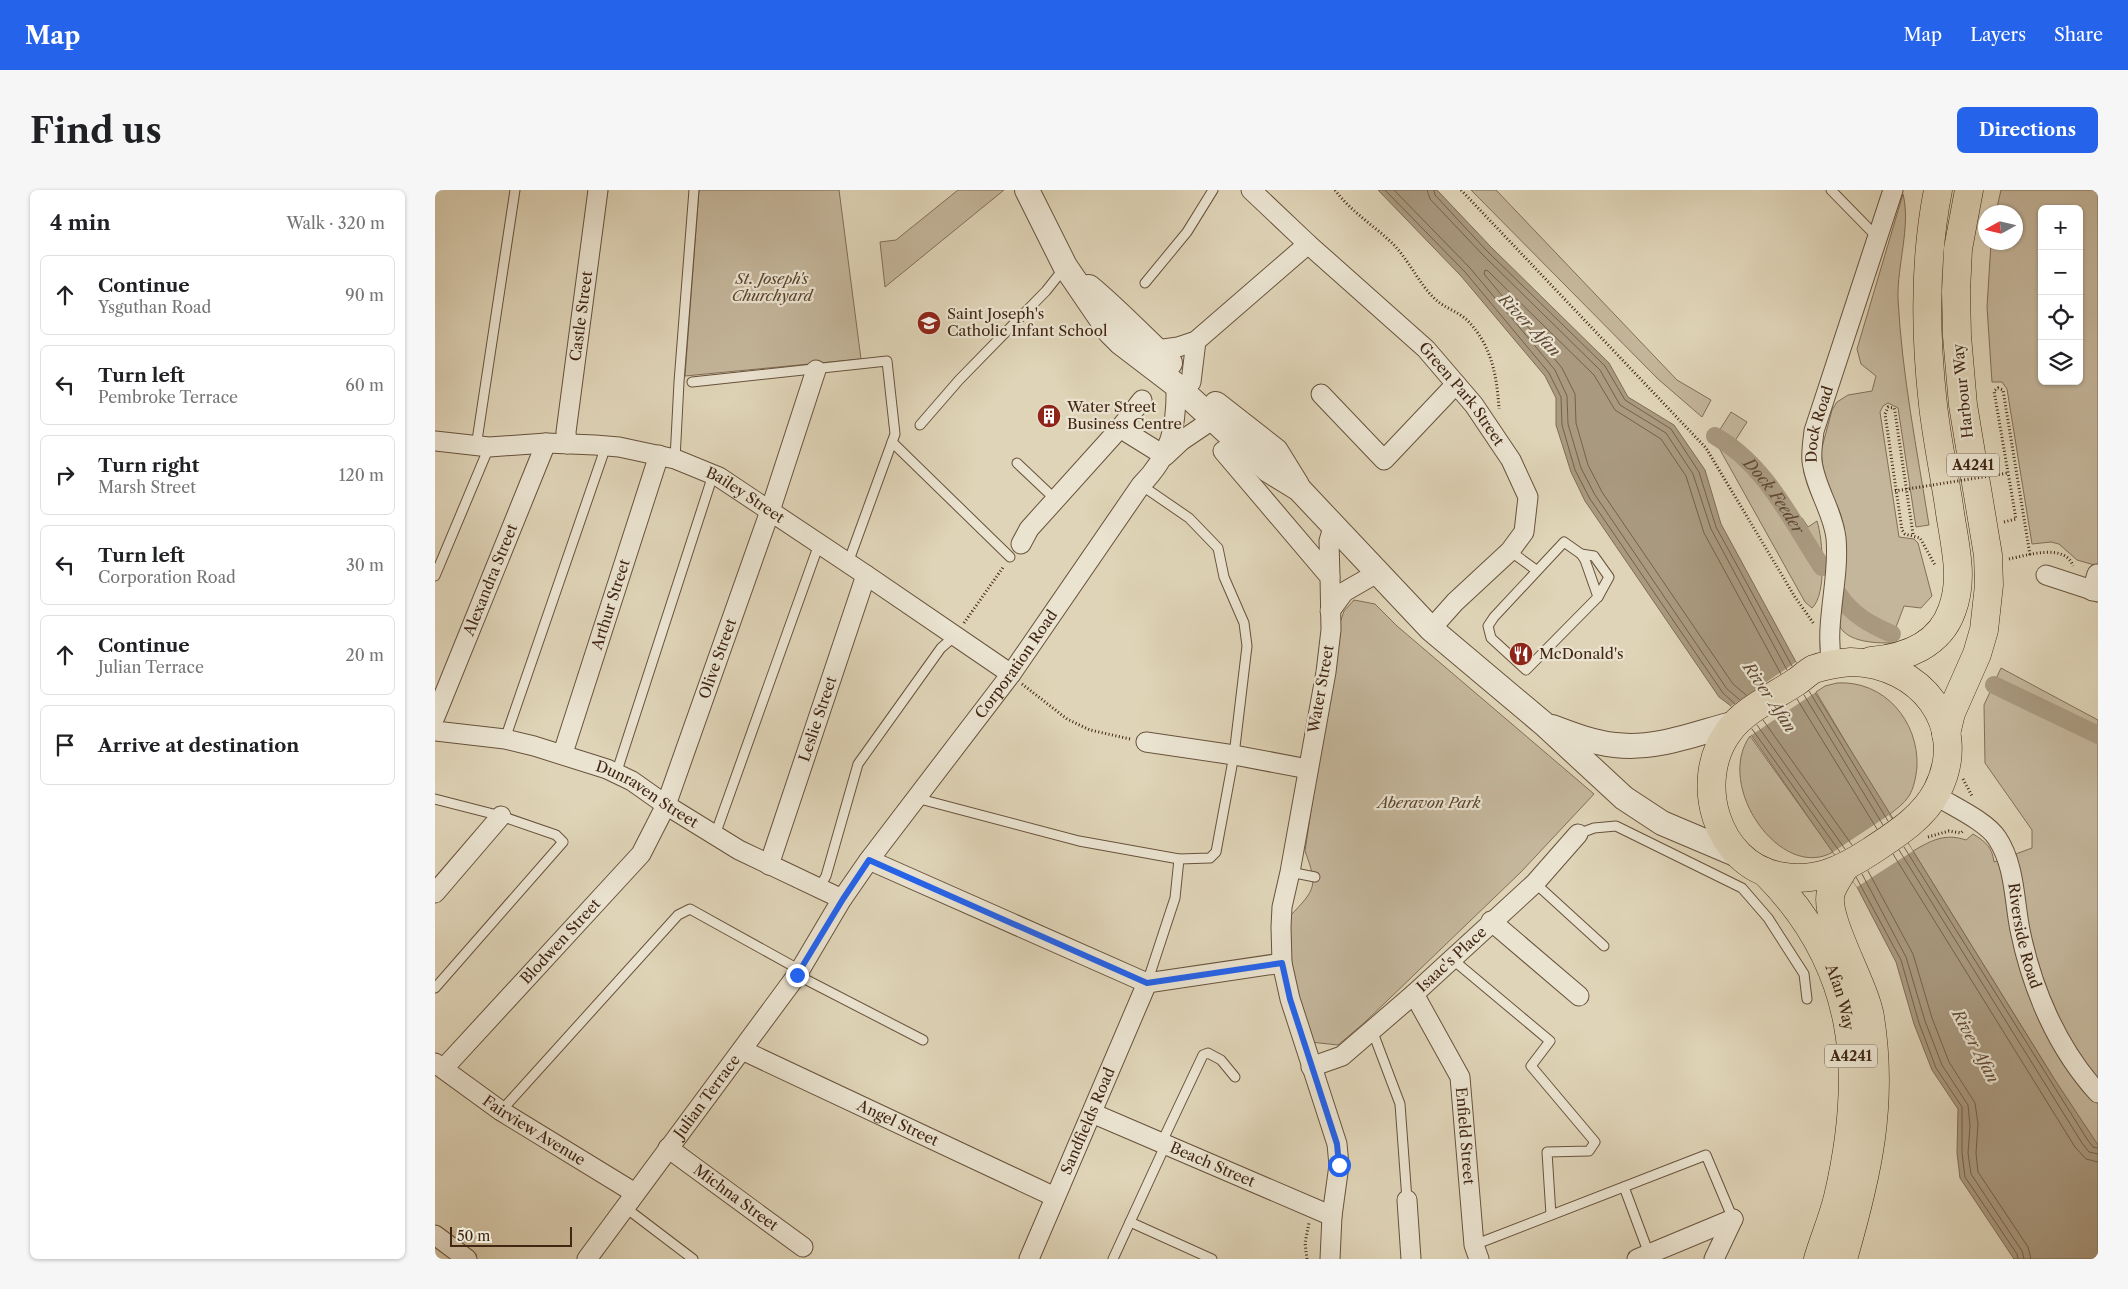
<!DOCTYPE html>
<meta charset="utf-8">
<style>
:root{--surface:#fff;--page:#f6f6f6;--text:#202124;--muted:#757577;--line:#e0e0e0;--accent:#2563eb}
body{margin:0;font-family:"Libre Caslon Text",serif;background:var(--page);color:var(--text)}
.controls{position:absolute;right:15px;top:15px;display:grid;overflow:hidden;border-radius:8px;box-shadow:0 1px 4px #0004}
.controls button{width:45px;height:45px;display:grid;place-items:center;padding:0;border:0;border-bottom:1px solid var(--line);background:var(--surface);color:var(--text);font:25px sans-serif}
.compass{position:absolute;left:1543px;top:15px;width:45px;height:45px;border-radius:50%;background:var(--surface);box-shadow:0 1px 4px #0004;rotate:262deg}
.scale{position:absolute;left:15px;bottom:12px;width:122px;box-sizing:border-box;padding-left:5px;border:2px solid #412613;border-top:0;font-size:14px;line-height:18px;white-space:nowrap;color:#412613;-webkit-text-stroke:4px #eae3d0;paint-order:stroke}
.stop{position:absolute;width:15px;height:15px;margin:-11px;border:4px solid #2563eb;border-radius:50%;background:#fff}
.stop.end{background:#2563eb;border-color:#fff;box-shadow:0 1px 5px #0008}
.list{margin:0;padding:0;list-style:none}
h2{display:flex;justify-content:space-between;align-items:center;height:65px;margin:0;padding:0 20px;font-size:21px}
h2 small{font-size:16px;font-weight:400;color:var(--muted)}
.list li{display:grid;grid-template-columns:32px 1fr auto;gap:15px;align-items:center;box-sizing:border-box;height:80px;margin:0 10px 10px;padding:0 10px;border:1px solid var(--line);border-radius:8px}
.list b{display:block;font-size:19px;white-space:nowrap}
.list p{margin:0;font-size:16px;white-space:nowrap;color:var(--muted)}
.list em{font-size:16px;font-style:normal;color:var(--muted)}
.icon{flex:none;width:28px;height:28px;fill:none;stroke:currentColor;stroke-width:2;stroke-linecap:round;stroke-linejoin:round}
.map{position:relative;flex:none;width:1663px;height:1069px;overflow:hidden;border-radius:8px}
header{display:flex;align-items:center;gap:30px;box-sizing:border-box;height:70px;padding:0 25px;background:var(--accent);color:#fff}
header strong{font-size:24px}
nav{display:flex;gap:28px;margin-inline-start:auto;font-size:18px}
.intro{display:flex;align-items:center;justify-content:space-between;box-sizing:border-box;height:120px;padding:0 30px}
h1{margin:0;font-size:35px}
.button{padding:12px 22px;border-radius:8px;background:var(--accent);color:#fff;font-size:18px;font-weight:700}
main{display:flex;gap:30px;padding:0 30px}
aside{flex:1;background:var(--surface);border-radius:8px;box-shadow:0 1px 4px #0004}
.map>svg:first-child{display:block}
.green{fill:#c4b69b;stroke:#826e57;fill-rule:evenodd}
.water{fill:#a9997f;stroke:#7f6b54}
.pier{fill:#dfd4b7}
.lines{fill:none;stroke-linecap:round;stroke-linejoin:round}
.shore{stroke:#756049;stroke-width:1}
.canal{stroke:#a9997f;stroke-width:18}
.service-casing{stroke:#68523c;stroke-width:11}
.minor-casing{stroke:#68523c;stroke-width:21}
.tertiary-casing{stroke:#68523c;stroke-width:26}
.primary-casing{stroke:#412613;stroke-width:29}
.path{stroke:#412613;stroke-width:3;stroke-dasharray:1 2.5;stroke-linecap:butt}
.service{stroke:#eae3d0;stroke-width:9}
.minor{stroke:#eae3d0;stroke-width:19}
.tertiary{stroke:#eae3d0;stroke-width:24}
.primary{stroke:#dfd4b7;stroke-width:28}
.path-bridge{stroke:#412613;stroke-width:3;stroke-dasharray:1 2.5;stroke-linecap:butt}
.route{stroke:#2563eb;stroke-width:6}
.labels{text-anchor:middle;stroke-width:4.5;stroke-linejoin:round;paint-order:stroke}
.shield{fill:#eae3d0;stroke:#745f4c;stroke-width:1}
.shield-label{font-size:14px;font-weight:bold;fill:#412613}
.park-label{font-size:15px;font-style:italic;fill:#5b432e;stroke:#eae3d0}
.poi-label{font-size:15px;fill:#412613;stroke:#eae3d0;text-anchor:start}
.street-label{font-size:15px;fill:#412613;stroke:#eae3d0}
.water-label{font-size:16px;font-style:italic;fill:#604833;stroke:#eae3d0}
</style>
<header>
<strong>Map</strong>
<nav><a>Map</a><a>Layers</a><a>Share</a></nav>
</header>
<div class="intro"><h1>Find us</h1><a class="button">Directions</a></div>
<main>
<aside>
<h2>4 min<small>Walk · 320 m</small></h2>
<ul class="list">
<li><svg class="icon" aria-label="ahead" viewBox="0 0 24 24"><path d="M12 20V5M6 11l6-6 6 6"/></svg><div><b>Continue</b><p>Ysguthan Road</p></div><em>90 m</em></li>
<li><svg class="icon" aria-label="left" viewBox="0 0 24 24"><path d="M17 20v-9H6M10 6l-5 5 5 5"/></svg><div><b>Turn left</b><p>Pembroke Terrace</p></div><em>60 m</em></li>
<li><svg class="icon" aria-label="right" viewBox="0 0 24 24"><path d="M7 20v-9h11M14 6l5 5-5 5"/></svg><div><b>Turn right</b><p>Marsh Street</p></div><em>120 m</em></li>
<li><svg class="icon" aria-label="left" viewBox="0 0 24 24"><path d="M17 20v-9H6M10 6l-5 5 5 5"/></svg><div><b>Turn left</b><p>Corporation Road</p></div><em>30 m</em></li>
<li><svg class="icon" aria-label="ahead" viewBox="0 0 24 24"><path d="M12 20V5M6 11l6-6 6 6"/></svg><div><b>Continue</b><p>Julian Terrace</p></div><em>20 m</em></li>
<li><svg class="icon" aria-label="arrive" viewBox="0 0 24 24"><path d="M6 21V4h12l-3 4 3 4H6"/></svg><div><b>Arrive at destination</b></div></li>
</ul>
</aside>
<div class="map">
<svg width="1663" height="1069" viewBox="0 0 1663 1069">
<rect width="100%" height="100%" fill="#dfd4b7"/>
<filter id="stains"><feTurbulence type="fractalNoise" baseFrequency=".004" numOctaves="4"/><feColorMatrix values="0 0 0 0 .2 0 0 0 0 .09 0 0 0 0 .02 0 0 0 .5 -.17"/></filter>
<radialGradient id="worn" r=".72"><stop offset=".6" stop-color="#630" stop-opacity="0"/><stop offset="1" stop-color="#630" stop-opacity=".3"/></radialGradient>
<!-- green -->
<g class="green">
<polygon points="264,0 404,0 426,169 250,186"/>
<polygon points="523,0 569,0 450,97 445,52 461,50"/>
<polygon points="1036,0 1061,0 1242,190 1276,210 1267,227 1223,189"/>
<path d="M1566 0H1663V376L1642 370 1624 354 1616 352 1597 354 1572 199 1567 192H1557L1552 117 1556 53 1580 52V22H1561ZM1607 19H1644V191H1607Z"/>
<path d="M1468 4C1476 36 1462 75 1463 109 1467 185 1482 260 1494 335L1481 337 1463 218 1453 213 1448 216 1445 222 1464 347 1479 349 1483 353 1497 406 1486 418 1469 416 1455 453C1439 453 1414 452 1405 437L1386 261 1397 220 1402 212 1413 205 1437 201 1441 186 1426 174 1422 159Z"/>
<path d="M1296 222 1312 232 1298 254 1323 276 1363 330 1367 328 1373 337 1382 331C1388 349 1392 405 1377 418L1370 412 1279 249Z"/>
<path d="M919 410 940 414 962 436 1159 604 1086 682 929 833 903 855 875 852 855 769V726C881 699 883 696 870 661L903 439 909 421Z"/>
<path d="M1566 478 1663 530V1031L1618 887 1478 661C1497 650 1510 643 1531 650L1538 644C1551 652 1557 657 1559 672L1597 658V640L1550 573 1549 515Z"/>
<path d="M1402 493C1449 490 1484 531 1482 577 1481 586 1479 598 1474 606 1469 614 1461 619 1454 625L1381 502 1390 496Z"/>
<path d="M1315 546 1398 662C1346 692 1279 596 1315 546Z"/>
</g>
<!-- water -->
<polygon class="water" points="943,0 1002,0 1056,57 1174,173 1193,207 1239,235 1270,280 1286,334 1361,472 1618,887 1663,955 1663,1069 1579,1069 1525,988 1522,963 1523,919 1497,880 1479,834 1461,772 1422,697 1296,516 1284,507 1150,311 1136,282 1121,235 1121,208 1110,186 1026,86"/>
<!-- pier -->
<g class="pier">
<polygon points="1361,472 1381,502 1315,546 1296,516"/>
<polygon points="1454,625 1478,661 1422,697 1398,662"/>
</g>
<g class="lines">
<!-- shore -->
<g class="shore">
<polyline points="950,0 1030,82 1114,183 1126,207 1127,235 1140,280 1155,309 1288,503 1300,514"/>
<polyline points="959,0 1035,78 1120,180 1132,206 1133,234 1146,278 1160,305 1292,499 1305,510"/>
<polyline points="992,0 995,9 1048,65 1165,180 1185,215 1231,243 1258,284 1276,339 1352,480"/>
<polyline points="999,0 1000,5 1052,61 1170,176 1190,210 1236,239 1264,282 1281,337 1357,476"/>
<polyline points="1374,501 1453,631"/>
<polyline points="1311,505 1298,494 1167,302 1153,275 1141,233 1140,204 1127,178 1049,84 1050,80 1053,81 1159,185 1180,220 1226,249 1251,286 1269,343 1346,484"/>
<polyline points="1369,505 1448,635"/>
<polyline points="1362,509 1442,639"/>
<polyline points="1328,530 1417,655"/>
<polyline points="1322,535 1410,659"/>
<polyline points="1317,539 1405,662"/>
<polyline points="1469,657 1652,949 1658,957 1663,958"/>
<polyline points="1464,660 1647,953 1654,962 1663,964"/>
<polyline points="1458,664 1640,957 1651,969 1663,972"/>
<polyline points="1433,681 1478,764 1497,828 1514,872 1540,913 1543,934 1541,963 1543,982 1593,1057 1596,1069"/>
<polyline points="1427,684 1471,767 1490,831 1507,875 1533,915 1535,936 1533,963 1536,984 1587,1061 1589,1069"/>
<polyline points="1421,687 1466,770 1484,833 1501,878 1527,917 1527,963 1530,987 1582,1064 1583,1069"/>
</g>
<!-- canal -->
<g class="canal">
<path id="s1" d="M1280 246C1331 275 1356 330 1387 377"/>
<path d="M1404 405C1417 425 1436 435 1457 444"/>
<polyline points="1559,495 1663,545"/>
</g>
<!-- service casing -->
<g class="service-casing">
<g id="service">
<polyline points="1396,0 1443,48"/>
<polyline points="710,93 752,42 778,0"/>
<polyline points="257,192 452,171 460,244 413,373"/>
<polyline points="485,235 524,190 611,101 630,77"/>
<polyline points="457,252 575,367"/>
<polyline points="41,257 80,0"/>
<polyline points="240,269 244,192 259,0"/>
<polyline points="582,273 620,309"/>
<polygon points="1129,352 1146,364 1150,370 1163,407 1091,480 1056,448 1053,436 1059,427"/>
<polyline points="1075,361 1101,380"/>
<polyline points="1146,364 1159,366 1174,387 1163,407"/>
<polyline points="0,386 54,257"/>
<polyline points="70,549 171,256"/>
<polyline points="181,584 278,285"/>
<polyline points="481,608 644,651 744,669 775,668 781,662 799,565 812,456 809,433 789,387 783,358 754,328 706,295"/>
<polyline points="0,609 66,626 121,645 128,652 0,798"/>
<polyline points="1143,644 1159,638 1181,636 1307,698 1333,728 1369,784 1372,809"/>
<polyline points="280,645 384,354"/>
<polyline points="855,682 880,687"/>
<polyline points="1100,693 1169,756"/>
<polyline points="384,698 391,686 423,574 506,458 520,446"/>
<polyline points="1017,769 1115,851 1096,876 1160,952 1154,961 1112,962 1116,1025"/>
<polyline points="362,785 488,850"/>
<polyline points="712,793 740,708 744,669"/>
<polyline points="937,840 965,914 972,1010"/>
<polyline points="66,921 243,725 255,719 365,780"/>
<polyline points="726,954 768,865 773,863 786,870 800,887"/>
<polyline points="1189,997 1214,1064"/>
<polyline points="191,1018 258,1069"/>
<polyline points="695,1032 777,1069"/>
<polyline points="1039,1055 1271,965 1298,1029"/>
<polyline points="678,1069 730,956"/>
</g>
</g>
<!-- minor casing -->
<g class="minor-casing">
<g id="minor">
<path id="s2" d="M816 0 873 54 991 159 1039 215 1076 270 1093 307 1089 342 1075 361 1020 412 996 439"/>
<polyline points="721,160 743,157 761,151 873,54"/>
<polyline points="756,192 761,151"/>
<polyline points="886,204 949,270 1021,194"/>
<polyline points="685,238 730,266 746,251 777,230"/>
<path id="s3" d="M0 251 54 257 111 253 160 255 184 257 240 269 284 287 431 385 576 484"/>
<path id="s4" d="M132 254 131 242 163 0"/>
<polyline points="788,261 895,387 896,440 891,482 855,682 847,717 846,737 847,773 855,809 902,954 904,975 897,1026 895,1069"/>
<polyline points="586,354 594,339 685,238 707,210"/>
<polyline points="1611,385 1663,402"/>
<polyline points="895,387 894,351 899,334"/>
<polyline points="1657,401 1662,384"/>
<polyline points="895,421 909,402 942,383"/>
<path id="s5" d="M1397 474C1389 433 1405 390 1401 348 1398 321 1380 298 1377 271 1376 261 1378 251 1379 241L1458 0"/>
<path id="s6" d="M0 527 111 253"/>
<path id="s7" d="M0 541 70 549 99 556 172 579 197 591 231 615 304 660 407 709"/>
<polyline points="711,552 799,565 873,579"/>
<path id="s8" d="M128 563 224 265"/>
<path id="s9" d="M1500 605C1517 616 1551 631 1562 648 1580 675 1579 710 1585 740 1597 799 1622 858 1663 903"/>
<polyline points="434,670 712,793"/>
<path id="s10" d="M334 675 431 385"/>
<polyline points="0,703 66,626"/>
<polyline points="1056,731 1144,806"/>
<polyline points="712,793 847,773"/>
<path id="s11" d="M979 804 1025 887 1039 1055 1044 1069"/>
<path id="s12" d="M307 860 620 1007"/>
<path id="s13" d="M0 873 66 921 200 1003"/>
<path id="s14" d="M876 877 907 866 979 804 1100 693 1143 644"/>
<path id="s15" d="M9 878 206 664 231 615 335 321 381 180"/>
<path id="s16" d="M657 923 897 1026"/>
<path id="s17" d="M233 958 368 1057"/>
<polyline points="972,1010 976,1069"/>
<polyline points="0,1045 32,1069"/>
<path id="s18" d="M152 1069 362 785 407 709 434 670 576 484 706 295C736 265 742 236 741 195"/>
<path id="s19" d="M594 1069 712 793"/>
<polyline points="1202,1069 1298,1029"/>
<polyline points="1279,1069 1298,1029"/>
</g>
</g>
<!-- tertiary casing -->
<g class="tertiary-casing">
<g id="tertiary">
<polyline points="592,0 630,76 675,142 686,153 741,195 833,280 864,299 996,439 1109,534 1189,608 1227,633 1305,666"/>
<path d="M654 97C683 121 708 148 735 173"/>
<polyline points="781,214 841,261 862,295"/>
<path d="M1117 537C1138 545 1159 553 1180 555 1222 560 1261 543 1301 533"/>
</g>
</g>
<!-- primary casing -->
<g class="primary-casing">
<g id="primary">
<path d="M1436 471C1470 468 1505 455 1517 420 1529 389 1520 356 1515 323 1510 287 1502 251 1498 215 1490 144 1489 71 1503 0"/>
<path d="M1416 472C1485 473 1536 535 1502 601 1488 628 1460 645 1436 661 1407 680 1380 693 1344 686 1281 674 1257 590 1294 541 1309 520 1340 506 1361 492 1367 488 1373 482 1379 479 1391 475 1404 473 1416 472Z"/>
<polyline points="1511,544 1516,523 1542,464 1549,440 1554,395 1553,365 1528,215 1522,146 1521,102 1523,59 1534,0"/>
<path id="s20" d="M1330 682C1424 776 1432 883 1403 1007 1398 1028 1389 1049 1383 1069"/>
<path d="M1408 1069C1432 986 1449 915 1435 827 1430 795 1388 727 1396 702 1399 693 1405 686 1409 678"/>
</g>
</g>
<!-- path -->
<g class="path">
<path d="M900 0C916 22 940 36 959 55 975 72 984 94 1001 110 1010 118 1024 122 1033 131 1057 156 1062 187 1064 219"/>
<polyline points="1026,0 1271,258 1360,407 1379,434"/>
<polyline points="1569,332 1581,329 1559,201 1563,198 1568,200 1595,365"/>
<polyline points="1478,344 1460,222 1459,218 1453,217 1450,224 1467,340 1470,344 1485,348 1500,375"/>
<path d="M1574 369C1593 365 1630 353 1638 376"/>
<polyline points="529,433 569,376"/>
<polyline points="587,494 632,529 655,540 695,549"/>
<polyline points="1528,589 1537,606"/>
<polyline points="1493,647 1514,641 1526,643 1529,640"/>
<polyline points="872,1069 870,1053 874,1033"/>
</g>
<!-- service -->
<use href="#service" class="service"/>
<!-- minor -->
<use href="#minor" class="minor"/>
<!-- tertiary -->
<use href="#tertiary" class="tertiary"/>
<!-- primary -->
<use href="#primary" class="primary"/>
<!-- path-bridge -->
<polyline class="path-bridge" points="1460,301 1573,283"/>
</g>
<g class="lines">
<!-- route -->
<polyline class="route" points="362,785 408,709 434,670 712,793 847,773 855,809 902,954 904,975"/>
</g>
<!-- icons -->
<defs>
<g id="school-disc" transform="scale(1.25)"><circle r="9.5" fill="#8f2418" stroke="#eae3d0"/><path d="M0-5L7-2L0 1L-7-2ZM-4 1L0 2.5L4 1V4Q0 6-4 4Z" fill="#fff"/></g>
<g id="building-disc" transform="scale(1.25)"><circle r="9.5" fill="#8f2418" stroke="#eae3d0"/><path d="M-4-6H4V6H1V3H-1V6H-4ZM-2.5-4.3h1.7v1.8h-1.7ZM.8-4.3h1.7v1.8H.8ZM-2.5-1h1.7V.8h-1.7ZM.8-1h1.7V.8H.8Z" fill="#fff"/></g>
<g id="restaurant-disc" transform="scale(1.25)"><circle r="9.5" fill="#8f2418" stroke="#eae3d0"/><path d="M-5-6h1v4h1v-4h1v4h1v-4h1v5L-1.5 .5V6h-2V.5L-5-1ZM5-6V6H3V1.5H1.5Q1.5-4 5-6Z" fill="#fff"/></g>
</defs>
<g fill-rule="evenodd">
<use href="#school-disc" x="494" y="133"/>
<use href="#building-disc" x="614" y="226"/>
<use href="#restaurant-disc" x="1086" y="464"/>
</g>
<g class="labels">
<!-- shield labels -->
<g class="shield">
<rect x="1512" y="263.5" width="52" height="23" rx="4"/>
<rect x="1390" y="854.5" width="52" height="23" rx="4"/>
</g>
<g class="shield-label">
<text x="1538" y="280">A4241</text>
<text x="1416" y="871">A4241</text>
</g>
<!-- park labels -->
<g class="park-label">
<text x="337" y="94">St. Joseph's<tspan x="337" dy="17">Churchyard</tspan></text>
<text x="994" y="618">Aberavon Park</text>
</g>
<!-- poi labels -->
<g class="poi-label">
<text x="512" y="129">Saint Joseph's<tspan x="512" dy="17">Catholic Infant School</tspan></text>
<text x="632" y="222">Water Street<tspan x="632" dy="17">Business Centre</tspan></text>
<text x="1104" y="469">McDonald's</text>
</g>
<!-- street labels -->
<g class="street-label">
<text dy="5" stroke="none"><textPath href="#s4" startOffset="129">Castle Street</textPath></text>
<text transform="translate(1528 201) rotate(-96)" y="5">Harbour Way</text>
<text dy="5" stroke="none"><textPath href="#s2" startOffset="294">Green Park Street</textPath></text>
<text dy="5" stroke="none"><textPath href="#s5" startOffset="245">Dock Road</textPath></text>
<text dy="5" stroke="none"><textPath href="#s3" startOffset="321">Bailey Street</textPath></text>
<text dy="5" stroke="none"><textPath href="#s6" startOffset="148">Alexandra Street</textPath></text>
<text dy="5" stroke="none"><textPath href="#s8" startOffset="156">Arthur Street</textPath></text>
<text dy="5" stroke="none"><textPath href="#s15" startOffset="501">Olive Street</textPath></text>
<text dy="5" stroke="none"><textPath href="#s18" startOffset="734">Corporation Road</textPath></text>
<text transform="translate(886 499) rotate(-80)" y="5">Water Street</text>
<text dy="5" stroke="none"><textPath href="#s10" startOffset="154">Leslie Street</textPath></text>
<text dy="5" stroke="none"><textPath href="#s7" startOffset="224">Dunraven Street</textPath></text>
<text dy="5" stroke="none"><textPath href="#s9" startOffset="178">Riverside Road</textPath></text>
<text dy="5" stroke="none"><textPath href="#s15" startOffset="172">Blodwen Street</textPath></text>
<text dy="5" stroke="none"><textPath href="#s14" startOffset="179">Isaac's Place</textPath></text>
<text dy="5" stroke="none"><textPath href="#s20" startOffset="148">Afan Way</textPath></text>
<text dy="5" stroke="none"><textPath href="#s18" startOffset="202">Julian Terrace</textPath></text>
<text dy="5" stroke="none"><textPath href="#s19" startOffset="150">Sandfields Road</textPath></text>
<text dy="5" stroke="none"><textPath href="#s12" startOffset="172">Angel Street</textPath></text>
<text dy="5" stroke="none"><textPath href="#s13" startOffset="120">Fairview Avenue</textPath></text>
<text dy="5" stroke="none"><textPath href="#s11" startOffset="154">Enfield Street</textPath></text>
<text dy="5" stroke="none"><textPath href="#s16" startOffset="131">Beach Street</textPath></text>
<text dy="5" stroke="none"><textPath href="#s17" startOffset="84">Michna Street</textPath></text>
</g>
<!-- water labels -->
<g class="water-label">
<text transform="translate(1095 135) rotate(46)" y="6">River Afan</text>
<text dy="6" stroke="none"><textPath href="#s1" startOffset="85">Dock Feeder</textPath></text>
<text transform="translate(1335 507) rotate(56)" y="6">River Afan</text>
<text transform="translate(1541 856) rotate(62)" y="6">River Afan</text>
</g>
</g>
<rect width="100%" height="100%" filter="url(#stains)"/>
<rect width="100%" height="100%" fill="url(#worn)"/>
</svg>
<div class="controls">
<button>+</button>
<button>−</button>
<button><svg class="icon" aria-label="locate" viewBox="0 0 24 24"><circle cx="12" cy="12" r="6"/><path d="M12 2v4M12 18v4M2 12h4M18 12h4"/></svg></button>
<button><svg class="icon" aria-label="layers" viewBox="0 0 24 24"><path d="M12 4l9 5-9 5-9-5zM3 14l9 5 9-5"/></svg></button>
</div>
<svg class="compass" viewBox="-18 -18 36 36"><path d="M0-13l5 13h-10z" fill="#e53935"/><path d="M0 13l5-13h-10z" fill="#757577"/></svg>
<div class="scale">50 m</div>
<div class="stop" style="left:904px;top:975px"></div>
<div class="stop end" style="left:362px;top:785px"></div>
</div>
</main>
